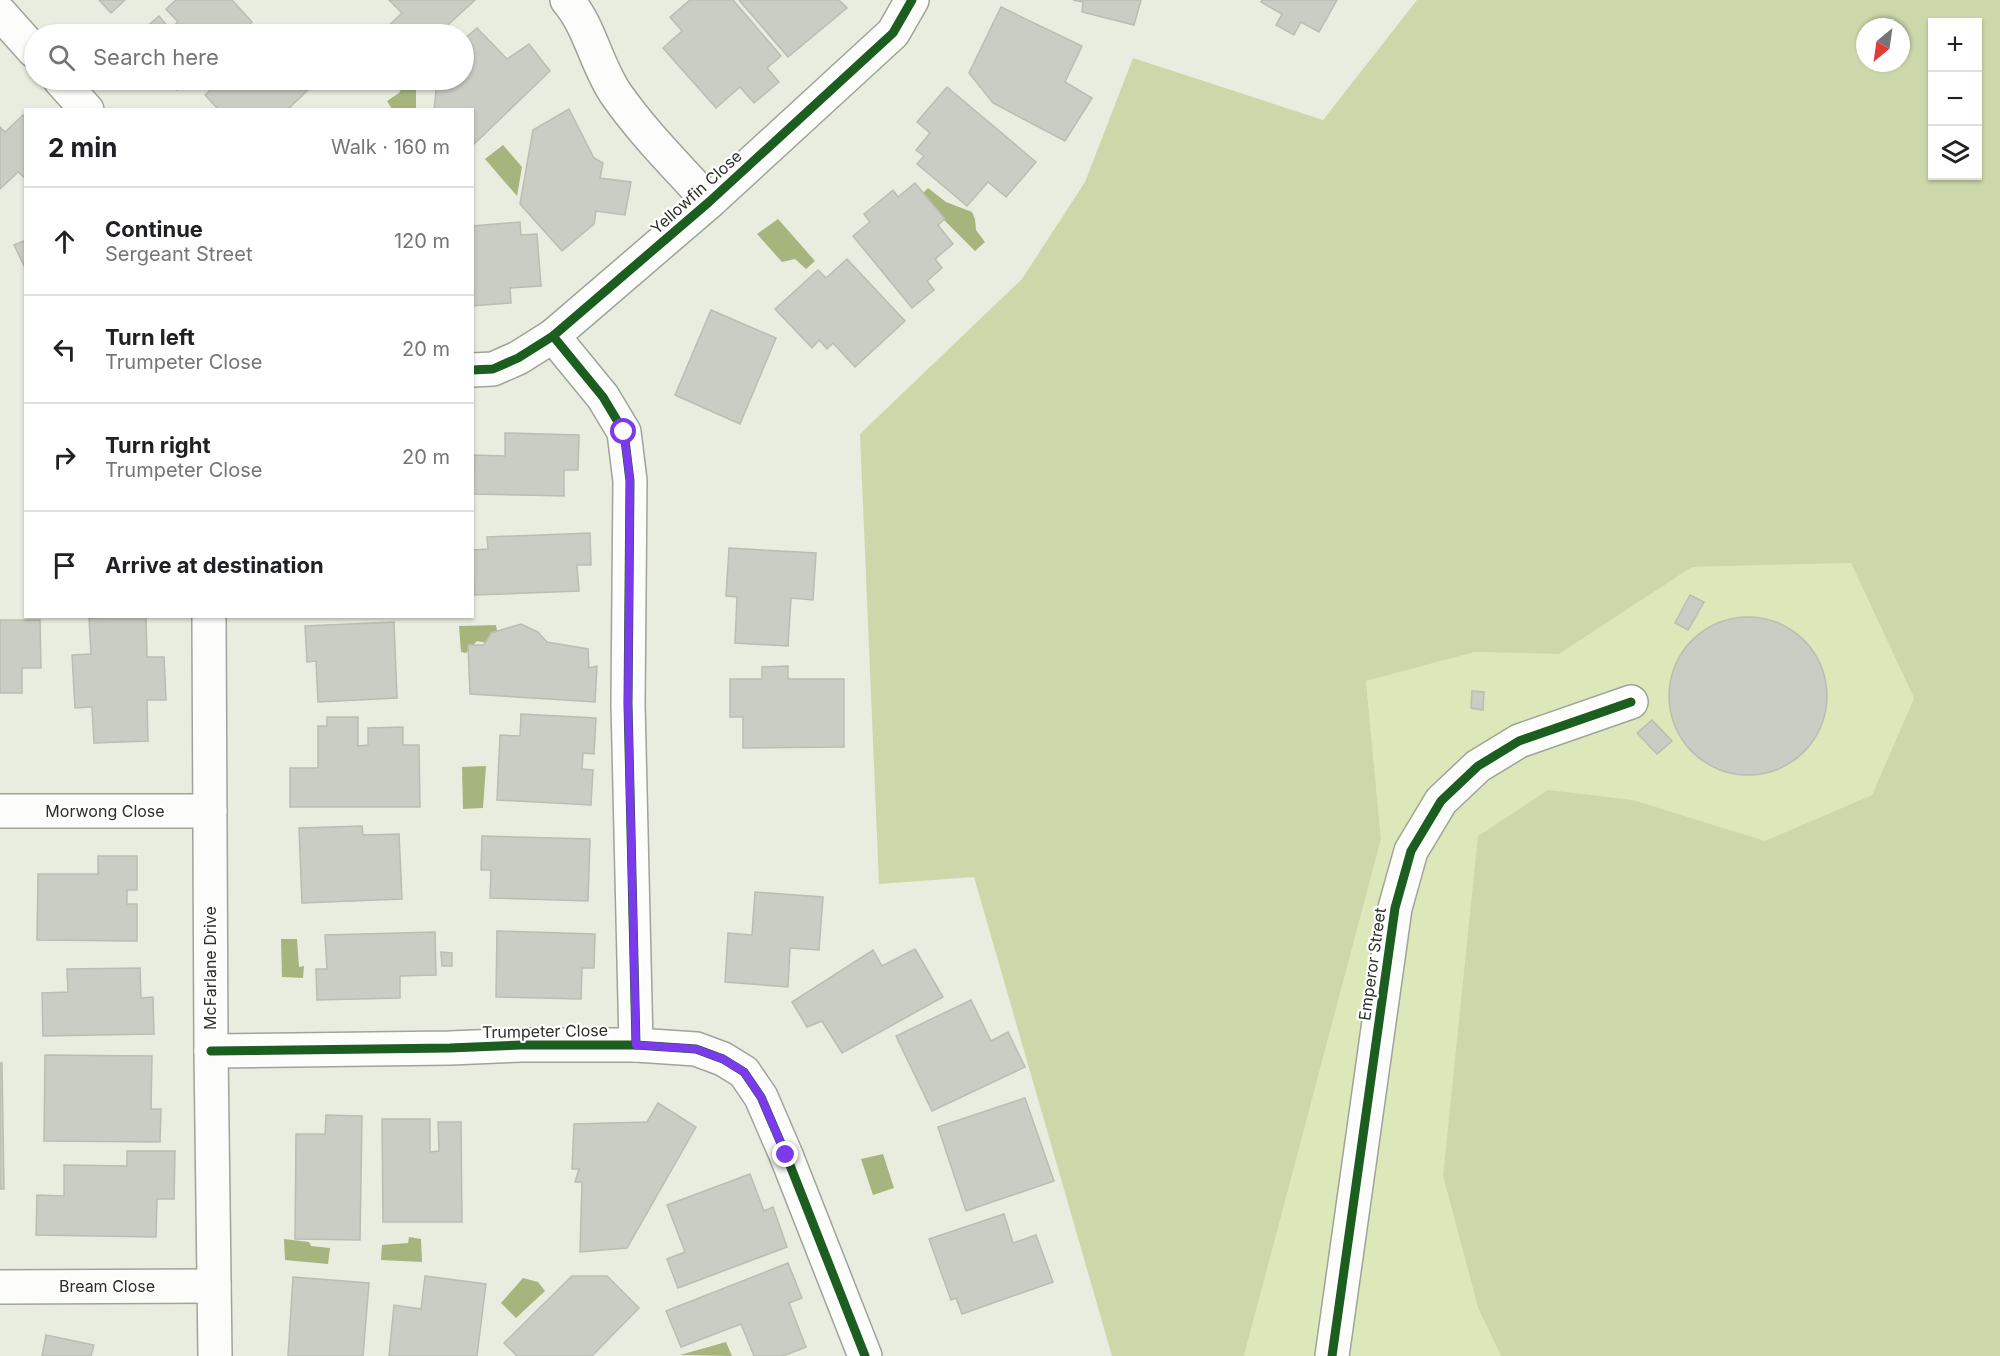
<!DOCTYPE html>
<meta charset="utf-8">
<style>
:root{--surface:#fff;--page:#f6f6f6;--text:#202124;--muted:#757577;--line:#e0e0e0}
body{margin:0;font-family:Inter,sans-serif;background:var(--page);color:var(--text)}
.controls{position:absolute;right:18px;top:18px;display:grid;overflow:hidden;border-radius:0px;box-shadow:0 2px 4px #0004}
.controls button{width:54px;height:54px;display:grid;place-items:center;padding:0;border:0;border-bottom:2px solid var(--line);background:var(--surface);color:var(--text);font:30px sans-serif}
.compass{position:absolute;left:1856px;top:18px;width:54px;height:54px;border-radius:50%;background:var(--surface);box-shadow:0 2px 4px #0004;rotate:209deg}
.stop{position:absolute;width:18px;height:18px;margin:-14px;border:4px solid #7c3aed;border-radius:50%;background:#fff}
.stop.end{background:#7c3aed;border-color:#fff;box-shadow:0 2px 6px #0008}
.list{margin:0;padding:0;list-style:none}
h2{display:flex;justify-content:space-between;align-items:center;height:78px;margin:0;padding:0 24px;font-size:26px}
h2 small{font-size:20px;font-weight:400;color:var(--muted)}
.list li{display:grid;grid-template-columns:39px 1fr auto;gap:18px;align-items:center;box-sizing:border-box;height:108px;padding:0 24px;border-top:2px solid var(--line)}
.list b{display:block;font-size:22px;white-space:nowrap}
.list p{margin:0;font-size:20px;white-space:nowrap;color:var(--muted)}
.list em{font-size:20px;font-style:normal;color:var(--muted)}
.icon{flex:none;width:33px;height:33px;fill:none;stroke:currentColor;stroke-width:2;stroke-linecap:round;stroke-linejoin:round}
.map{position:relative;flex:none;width:2000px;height:1356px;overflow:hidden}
.search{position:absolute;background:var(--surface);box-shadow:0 2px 4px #0004;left:24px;top:24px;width:450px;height:66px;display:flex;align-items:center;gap:15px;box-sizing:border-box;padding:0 21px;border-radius:33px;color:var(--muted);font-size:22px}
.panel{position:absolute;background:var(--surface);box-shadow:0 2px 4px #0004;left:24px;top:108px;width:450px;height:510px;border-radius:0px}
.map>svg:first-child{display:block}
.green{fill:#dce8ba}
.forest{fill:#ccd8aa;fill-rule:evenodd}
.water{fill:#a6b47e}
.building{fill:#cacdc3;stroke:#babdb2;stroke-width:1.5}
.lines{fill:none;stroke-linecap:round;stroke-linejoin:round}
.minor-casing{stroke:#a0a399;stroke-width:36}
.minor{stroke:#fcfcfa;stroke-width:33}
.cycleway-casing{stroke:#fff;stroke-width:13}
.cycleway{stroke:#1b5e20;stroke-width:9}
.route{stroke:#7c3aed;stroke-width:8}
.labels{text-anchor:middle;stroke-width:4.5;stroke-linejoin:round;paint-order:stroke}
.street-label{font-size:16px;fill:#2c2f25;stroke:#fff}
</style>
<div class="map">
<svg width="2000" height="1356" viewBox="0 0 2000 1356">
<rect width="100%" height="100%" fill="#e9ede0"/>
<!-- green -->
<polygon class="green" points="1851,563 1914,698 1872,795 1765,842 1633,800 1457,1048 1443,1176 1478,1308 1501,1356 1244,1356 1381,839 1366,681 1475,652 1559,654 1692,567"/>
<!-- forest -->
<path class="forest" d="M1417 0H2000V1356H1501L1478 1308 1443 1176 1478 836 1548 790 1633 800 1765 841 1872 795 1914 698 1851 563 1692 567 1559 654 1475 652 1366 681 1381 839 1244 1356H1112L974 877 879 884 860 434 1022 279 1085 182 1133 58 1323 120ZM1932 22H1978V176H1932ZM1865 27H1901V63H1865Z"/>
<!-- water -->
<g class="water">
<polygon points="405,83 416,86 416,109 392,109 387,101 399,93"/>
<polygon points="503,145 522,167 517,196 485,159"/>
<polygon points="928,188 946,202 972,212 975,219 976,230 985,242 975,251 920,196"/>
<polygon points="778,219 815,261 806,269 795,259 782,262 757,234"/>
<polygon points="496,625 498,635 491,644 477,641 466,653 461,652 459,626"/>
<polygon points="486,766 483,808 463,809 462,767"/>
<polygon points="281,939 297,939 299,967 304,966 303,978 282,977"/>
<polygon points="883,1154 894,1188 873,1195 861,1159"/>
<polygon points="409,1237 421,1239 422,1262 381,1260 382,1245 408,1243"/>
<polygon points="284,1239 309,1242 311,1246 330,1248 328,1264 285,1260"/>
<polygon points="523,1278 538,1282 545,1291 516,1318 501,1303"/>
<polygon points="726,1342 732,1356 680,1355"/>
</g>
<!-- building -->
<g class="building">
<polygon points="99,0 125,0 111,13"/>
<polygon points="176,0 232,0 252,22 239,34 138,34 159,16 170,29 178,22 166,9"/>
<polygon points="389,0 475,0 438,34 380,34 402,13"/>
<polygon points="690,0 733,0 781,56 767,68 779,82 754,103 740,87 716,108 663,48 682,31 670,17"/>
<polygon points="739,0 839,0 847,8 788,57"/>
<polygon points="1073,0 1141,0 1134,25 1082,12 1083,2"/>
<polygon points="1262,0 1337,0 1319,32 1301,22 1294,35 1276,25 1282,14 1261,2"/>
<polygon points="1001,7 1082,46 1065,82 1092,98 1065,141 993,103 969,73"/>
<polygon points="477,28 507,59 529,44 550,71 472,146 472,110 434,110 437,80 464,80 464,39"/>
<polygon points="167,80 189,80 177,90"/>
<polygon points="221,80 300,80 309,89 287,110 219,110 205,95"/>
<polygon points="947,87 1036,162 1006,197 988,182 967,206 917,164 924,156 916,150 930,133 917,122"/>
<polygon points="569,109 594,158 603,163 600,178 631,182 625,215 596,211 594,224 562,251 520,204 533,130"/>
<polygon points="23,115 26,118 26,179 18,172 0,189 0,127 5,132"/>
<polygon points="915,183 945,219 938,225 953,244 935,259 942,268 927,281 934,290 912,308 853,236 870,222 864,214 893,190 898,197"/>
<polygon points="520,222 521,235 537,234 541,286 510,288 511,303 472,306 472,226"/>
<polygon points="26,240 26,270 14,245"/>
<polygon points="847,259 905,321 855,367 833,343 827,349 819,340 812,348 775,309 818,270 826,278"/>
<polygon points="711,310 776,338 740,424 675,395"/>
<polygon points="505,433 579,435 578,470 564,470 564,496 473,494 474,455 505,456"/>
<polygon points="590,533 591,565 577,565 579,591 474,595 472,550 488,549 487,537"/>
<polygon points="729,548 816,553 813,600 791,598 788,646 735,643 737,597 726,596"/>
<polygon points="1690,595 1704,602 1688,630 1675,623"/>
<polygon points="146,616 147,657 164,657 166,700 147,700 148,741 94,743 92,707 75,708 72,655 91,654 89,618"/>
<circle cx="1748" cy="696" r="79"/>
<polygon points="0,620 40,620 41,668 22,668 22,693 0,693"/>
<polygon points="394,622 397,698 318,702 316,661 307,662 305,626"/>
<polygon points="521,624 538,632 547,642 588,649 589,668 597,666 595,702 470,694 468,645 484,645 491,633"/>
<polygon points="788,666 788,679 844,679 844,747 743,748 743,717 730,717 730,679 762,679 762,667"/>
<polygon points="1472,691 1484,692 1483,710 1471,708"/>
<polygon points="521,714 596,718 594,754 583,753 582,769 593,770 591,805 497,800 500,735 520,736"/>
<polygon points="327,717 358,717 358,746 368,745 368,728 403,727 403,745 419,745 420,807 290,807 290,768 318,768 318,726 327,726"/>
<polygon points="1652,720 1672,741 1657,754 1637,733"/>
<polygon points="362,826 363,835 399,834 402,899 302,903 299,828"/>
<polygon points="482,836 590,839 588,901 490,898 491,870 481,870"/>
<polygon points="98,856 137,856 137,890 127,890 127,904 137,904 137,941 37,940 38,874 98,874"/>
<polygon points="755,892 823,897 819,950 790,948 788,987 725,982 728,933 752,935"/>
<polygon points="497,931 595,934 594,968 582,968 581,999 496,997"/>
<polygon points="435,932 436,975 400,976 400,998 317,1000 316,969 327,969 325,935"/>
<polygon points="915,949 943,997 842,1053 822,1021 807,1027 792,1002 873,950 882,966"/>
<polygon points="441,952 452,953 452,966 442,966"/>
<polygon points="140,968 141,998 153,997 154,1034 43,1036 42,993 68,992 67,969"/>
<polygon points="971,1000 991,1041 1008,1032 1025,1067 932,1111 896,1036"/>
<polygon points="45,1055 152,1056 151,1109 161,1109 160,1142 44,1141"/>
<polygon points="0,1063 2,1063 4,1189 0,1189"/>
<polygon points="1025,1098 1054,1181 966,1211 938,1127"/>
<polygon points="658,1103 696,1127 627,1248 580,1252 582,1182 575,1182 579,1169 572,1169 574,1124 647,1122"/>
<polygon points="326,1115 362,1116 360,1240 295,1239 296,1134 325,1134"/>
<polygon points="382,1119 430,1119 430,1152 439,1151 438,1122 461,1122 462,1222 383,1222"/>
<polygon points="127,1151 175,1151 174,1199 157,1199 156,1237 36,1235 37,1195 64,1196 64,1165 127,1166"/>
<polygon points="750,1174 764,1211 773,1207 787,1247 678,1288 667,1259 685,1252 667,1205"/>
<polygon points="1004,1214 1013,1243 1036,1235 1053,1282 962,1314 956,1298 951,1300 929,1239"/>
<polygon points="788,1263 802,1298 789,1303 806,1347 783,1356 754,1356 741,1324 681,1347 666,1311"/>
<polygon points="425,1276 486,1284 477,1356 389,1356 394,1305 421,1309"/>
<polygon points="572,1276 607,1276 639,1308 592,1356 517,1356 504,1343"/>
<polygon points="293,1277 369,1283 363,1356 288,1356"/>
<polygon points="46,1335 94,1345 91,1356 42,1356"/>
</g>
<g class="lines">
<!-- minor casing -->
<g class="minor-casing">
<g id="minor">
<path d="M567 0C590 26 596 65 616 94 643 133 678 167 709 202"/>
<polyline points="0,13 34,51"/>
<polyline points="60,80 87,110"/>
<polyline points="553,336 603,397 624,432 630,481 628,704 636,1045"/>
<polyline points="472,370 493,369 518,358 553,336 709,202 893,33 912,0"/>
<polyline points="209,616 211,1051 215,1356"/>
<polyline points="0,811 210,811"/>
<polyline points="211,1051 450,1048 521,1045 636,1045 696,1049 723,1059 744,1072 761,1097 786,1155 865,1356"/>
<polyline points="0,1287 214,1286"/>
<polyline points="1332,1356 1395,908 1411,851 1441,801 1478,766 1519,741 1631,702"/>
</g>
</g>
<!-- minor -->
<use href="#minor" class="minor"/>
<!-- cycleway casing -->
<g class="cycleway-casing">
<g id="cycleway">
<polyline points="553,336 603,397 624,432 630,481 628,704 636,1045"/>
<polyline points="472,370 493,369 518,358 553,336 709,202 893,33 912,0"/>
<polyline points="211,1051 450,1048 521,1045 636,1045 696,1049 723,1059 744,1072 761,1097 786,1155 865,1356"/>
<polyline points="1332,1356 1395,908 1411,851 1441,801 1478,766 1519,741 1631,702"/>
</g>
</g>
<!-- cycleway -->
<use href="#cycleway" class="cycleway"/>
</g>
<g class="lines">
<!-- route -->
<polyline class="route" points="624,432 630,481 628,704 636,1045 696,1049 723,1059 744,1072 761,1097 786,1155"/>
</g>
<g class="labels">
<!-- street labels -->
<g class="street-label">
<text transform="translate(696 192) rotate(-42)" y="6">Yellowfin Close</text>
<text x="105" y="817">Morwong Close</text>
<text transform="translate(1372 964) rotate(-82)" y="6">Emperor Street</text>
<text transform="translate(210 968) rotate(-90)" y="6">McFarlane Drive</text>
<text transform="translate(545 1031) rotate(-1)" y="6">Trumpeter Close</text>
<text x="107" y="1292">Bream Close</text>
</g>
</g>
</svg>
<div class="controls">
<button>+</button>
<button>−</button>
<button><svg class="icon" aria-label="layers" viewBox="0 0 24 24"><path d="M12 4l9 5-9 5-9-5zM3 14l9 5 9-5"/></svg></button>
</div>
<svg class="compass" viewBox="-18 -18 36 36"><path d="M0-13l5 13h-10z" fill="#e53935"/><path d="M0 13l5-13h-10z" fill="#757577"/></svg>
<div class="stop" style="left:624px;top:432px"></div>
<div class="stop end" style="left:786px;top:1155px"></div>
<div class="search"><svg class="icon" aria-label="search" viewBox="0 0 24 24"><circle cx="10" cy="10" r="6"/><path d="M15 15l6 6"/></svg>Search here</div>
<section class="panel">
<h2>2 min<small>Walk · 160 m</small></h2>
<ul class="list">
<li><svg class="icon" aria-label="ahead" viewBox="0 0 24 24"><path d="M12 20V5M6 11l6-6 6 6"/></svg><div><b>Continue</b><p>Sergeant Street</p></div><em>120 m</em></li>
<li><svg class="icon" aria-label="left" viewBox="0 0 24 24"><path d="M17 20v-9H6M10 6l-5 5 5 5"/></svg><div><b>Turn left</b><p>Trumpeter Close</p></div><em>20 m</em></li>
<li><svg class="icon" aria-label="right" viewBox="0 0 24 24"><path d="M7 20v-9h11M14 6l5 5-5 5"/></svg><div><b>Turn right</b><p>Trumpeter Close</p></div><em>20 m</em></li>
<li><svg class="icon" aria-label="arrive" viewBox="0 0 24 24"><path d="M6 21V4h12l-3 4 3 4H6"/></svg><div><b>Arrive at destination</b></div></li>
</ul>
</section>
</div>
